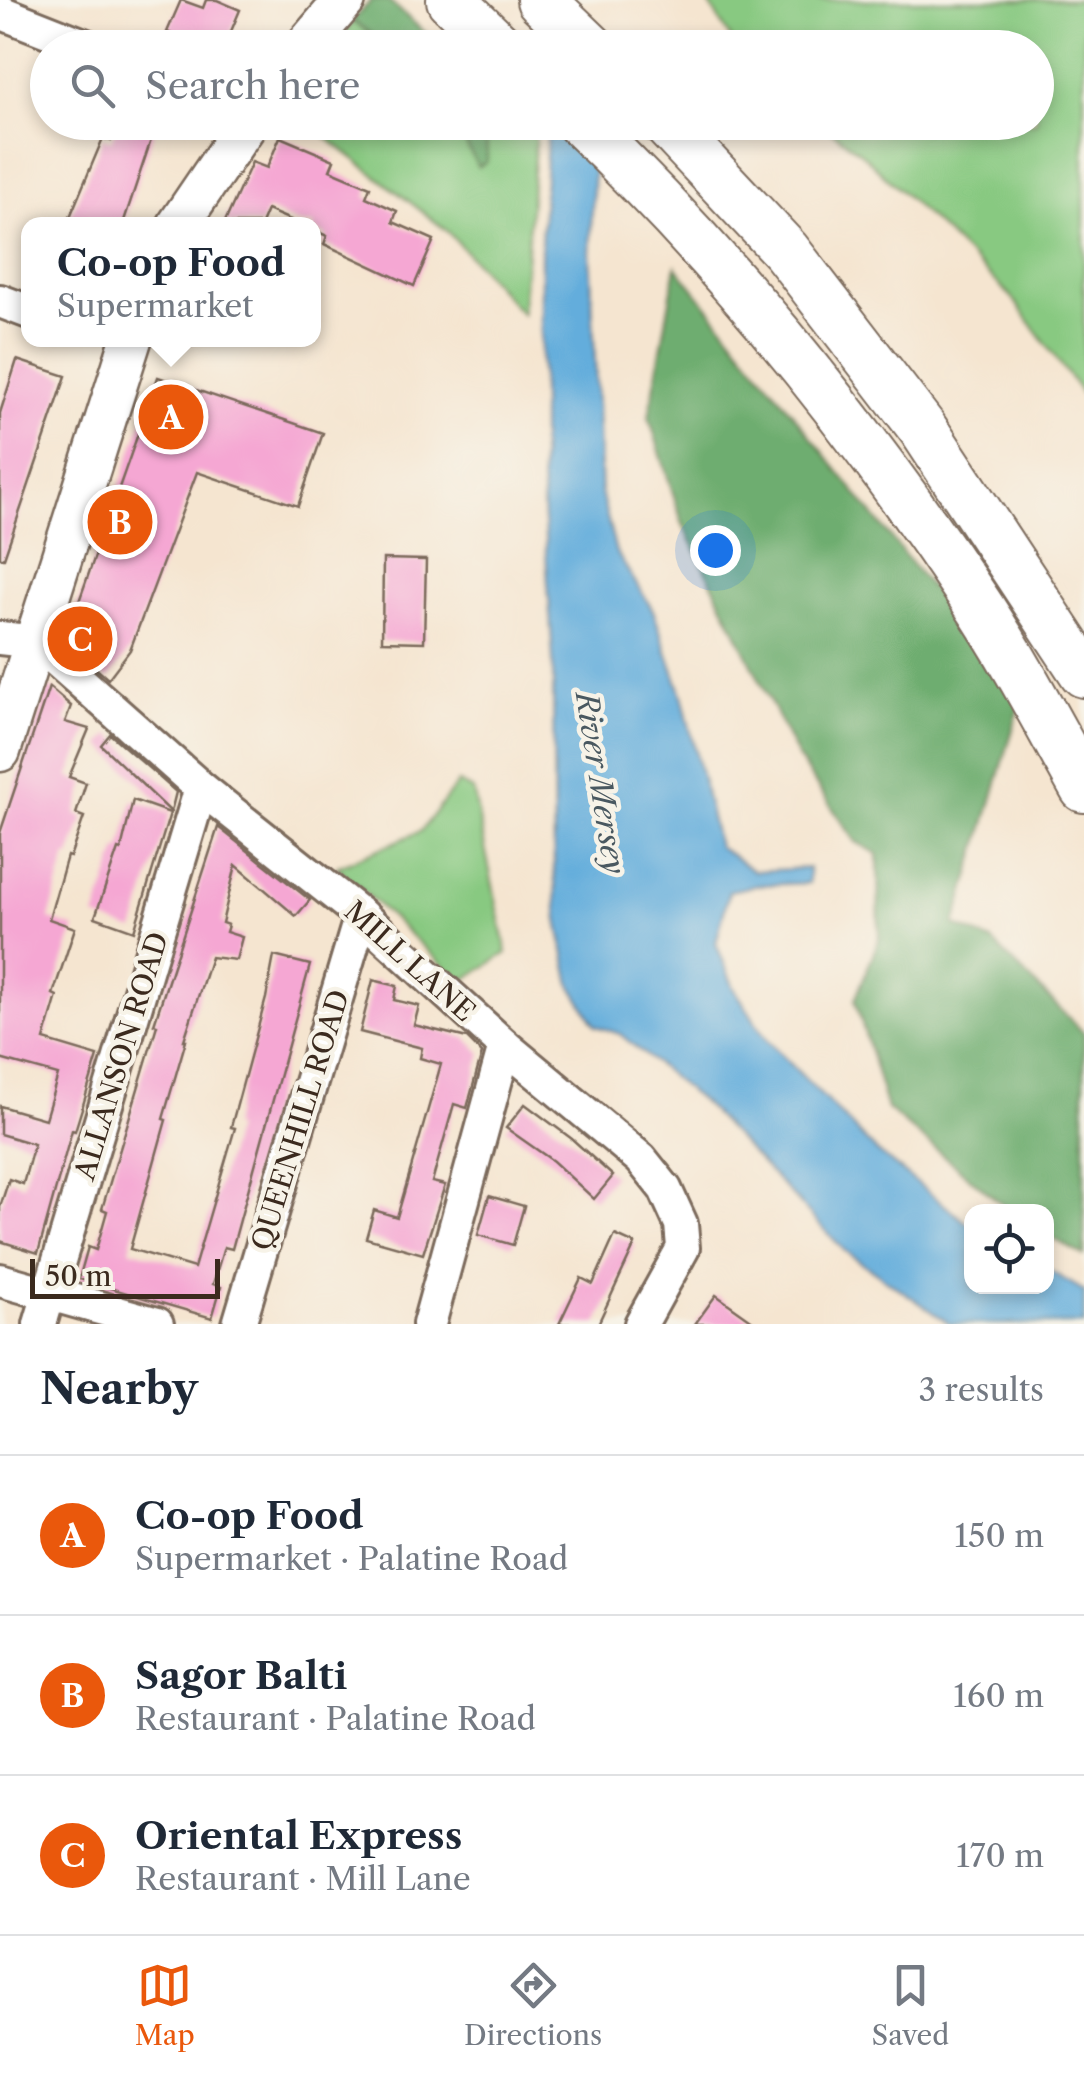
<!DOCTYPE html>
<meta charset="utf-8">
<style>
:root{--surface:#fff;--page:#f6f6f7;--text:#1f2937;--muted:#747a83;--line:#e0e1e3;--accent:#ea580c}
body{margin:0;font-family:"Libre Caslon Text",serif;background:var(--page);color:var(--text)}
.controls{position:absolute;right:30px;bottom:30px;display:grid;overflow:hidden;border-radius:20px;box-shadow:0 5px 15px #0003}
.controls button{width:90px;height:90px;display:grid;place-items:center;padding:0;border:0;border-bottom:2px solid var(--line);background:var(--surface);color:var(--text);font:50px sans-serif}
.scale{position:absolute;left:30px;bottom:25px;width:190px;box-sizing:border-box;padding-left:10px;border:5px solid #3b2a1e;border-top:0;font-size:28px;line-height:35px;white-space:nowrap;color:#3b2a1e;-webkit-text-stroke:8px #f7f3e8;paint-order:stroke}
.you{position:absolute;left:715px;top:550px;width:35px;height:35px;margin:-25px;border:8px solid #fff;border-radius:50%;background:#1a73e8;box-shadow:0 0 0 15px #1a73e833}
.badge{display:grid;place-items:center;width:65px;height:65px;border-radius:50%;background:var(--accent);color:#fff;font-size:32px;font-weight:700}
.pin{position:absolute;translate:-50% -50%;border:5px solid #fff;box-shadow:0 2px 10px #0006}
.popup{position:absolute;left:21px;top:217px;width:300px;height:130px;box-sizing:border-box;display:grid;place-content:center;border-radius:20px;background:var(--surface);filter:drop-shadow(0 2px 8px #0005);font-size:32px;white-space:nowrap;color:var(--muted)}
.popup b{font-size:38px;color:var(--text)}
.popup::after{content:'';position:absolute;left:50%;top:100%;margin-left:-20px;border:20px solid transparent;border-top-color:var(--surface)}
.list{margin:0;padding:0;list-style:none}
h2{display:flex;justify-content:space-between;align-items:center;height:130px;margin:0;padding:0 40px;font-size:42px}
h2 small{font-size:32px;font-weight:400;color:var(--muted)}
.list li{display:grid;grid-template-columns:65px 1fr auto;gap:30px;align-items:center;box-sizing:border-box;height:160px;padding:0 40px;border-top:2px solid var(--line)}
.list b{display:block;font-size:38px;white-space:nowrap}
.list p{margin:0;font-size:32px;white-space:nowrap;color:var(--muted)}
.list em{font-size:32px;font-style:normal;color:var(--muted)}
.icon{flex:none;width:55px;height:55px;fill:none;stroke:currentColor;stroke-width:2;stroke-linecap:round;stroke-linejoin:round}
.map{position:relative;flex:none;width:1084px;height:1324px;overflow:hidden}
.search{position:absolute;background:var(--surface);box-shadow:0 5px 15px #0003;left:30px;right:30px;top:30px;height:110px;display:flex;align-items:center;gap:25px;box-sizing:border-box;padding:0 35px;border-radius:55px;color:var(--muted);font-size:38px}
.sheet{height:610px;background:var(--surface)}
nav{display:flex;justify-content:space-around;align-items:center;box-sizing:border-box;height:140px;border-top:2px solid var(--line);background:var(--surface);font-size:28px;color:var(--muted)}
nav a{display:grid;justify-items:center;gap:5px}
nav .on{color:var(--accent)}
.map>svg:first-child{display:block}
.green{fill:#88c981;stroke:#627a50;stroke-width:2.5}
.forest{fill:#6ead6f;stroke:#546c46;stroke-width:2.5}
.water{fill:#64addc;stroke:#506c7d;stroke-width:2.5}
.building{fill:#f5a7d3}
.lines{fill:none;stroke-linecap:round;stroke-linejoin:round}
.minor-casing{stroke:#7c6b5c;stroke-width:38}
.major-casing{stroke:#7c6b5c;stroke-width:45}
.highway-casing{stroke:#7c6b5c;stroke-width:52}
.minor{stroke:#fff;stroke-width:32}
.major{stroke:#fff;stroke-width:40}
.highway{stroke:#fff;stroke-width:48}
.labels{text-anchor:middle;stroke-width:9;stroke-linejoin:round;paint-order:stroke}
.street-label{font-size:28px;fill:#3b2a1e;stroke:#f7f3e8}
.water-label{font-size:30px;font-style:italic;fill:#495860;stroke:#f7f3e8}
</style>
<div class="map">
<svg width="1084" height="1324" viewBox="0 0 1084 1324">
<rect width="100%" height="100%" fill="#f7f3e8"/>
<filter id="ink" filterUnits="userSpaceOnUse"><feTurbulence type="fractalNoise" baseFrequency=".01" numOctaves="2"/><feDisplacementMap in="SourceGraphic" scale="20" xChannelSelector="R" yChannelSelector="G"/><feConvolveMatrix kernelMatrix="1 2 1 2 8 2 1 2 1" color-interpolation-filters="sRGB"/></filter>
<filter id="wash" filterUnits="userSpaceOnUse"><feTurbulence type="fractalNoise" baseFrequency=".0048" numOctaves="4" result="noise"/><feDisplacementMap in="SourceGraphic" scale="40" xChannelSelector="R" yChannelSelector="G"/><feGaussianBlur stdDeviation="2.25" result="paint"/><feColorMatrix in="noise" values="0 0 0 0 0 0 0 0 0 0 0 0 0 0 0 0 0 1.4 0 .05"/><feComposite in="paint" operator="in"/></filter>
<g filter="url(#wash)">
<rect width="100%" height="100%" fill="#f5e5d0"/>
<!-- green -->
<g class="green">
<polygon points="372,0 388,0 441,47 332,48"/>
<polygon points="707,0 1084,0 1084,397 1011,296 862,154 821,123 1036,122 1036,48 736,47"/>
<polygon points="308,123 525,123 536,132 522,314 446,230"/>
<polygon points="458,783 473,790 507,953 461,982 337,867 421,831"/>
</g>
<!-- forest -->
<g class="forest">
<polygon points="372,0 388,0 441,47 388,47 352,20"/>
<polygon points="461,123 486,123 487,161 478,167 466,144"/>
<polygon points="676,266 1021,702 955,925 992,941 1084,1033 1084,1256 1047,1235 1046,1212 1010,1211 887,1109 855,1000 879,939 878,854 856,842 799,760 682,522 649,417"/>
</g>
<!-- water -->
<polygon class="water" points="548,123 596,123 590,253 601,493 616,552 653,610 682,695 718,846 754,871 809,868 809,883 759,885 729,891 716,943 734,988 767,1040 875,1150 971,1226 972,1286 1046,1286 1047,1269 1084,1291 1084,1324 950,1324 845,1251 704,1104 620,1034 596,1026 571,985 558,920 554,870 553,661 541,476 541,245"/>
<g id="blocks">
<!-- building -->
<g class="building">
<polygon points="181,0 203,8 206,0 217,0 240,10 224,48 203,48 167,32"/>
<polygon points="118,122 157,122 123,224 67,224 103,138 111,141"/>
<polygon points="280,137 334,160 330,170 370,187 366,197 397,211 393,222 434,240 414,286 324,244 327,236 314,230 314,224 300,224 267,210 261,224 224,224 252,162 267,168"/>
<polygon points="17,360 66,376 4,558 0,558 0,413"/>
<polygon points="158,377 323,433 298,506 197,472 130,650 108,679 65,641"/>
<polygon points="383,559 426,560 424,642 382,641"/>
<polygon points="49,687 71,706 65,722 89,729 69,777 86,783 76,814 84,817 70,857 67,856 49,919 75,928 53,994 57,996 44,1040 98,1056 75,1131 72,1130 38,1253 0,1241 0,1207 9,1179 23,1184 34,1144 0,1134 0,1106 45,1119 58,1075 0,1059 0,833"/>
<polygon points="110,734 176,792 171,812 101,745"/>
<polygon points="133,800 170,813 134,931 95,917 118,849 121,850"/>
<polygon points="218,827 310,900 296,916 236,865 222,923 228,925 226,932 242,937 236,960 211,957 184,1040 186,1040 163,1119 166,1120 130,1249 194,1268 235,1128 231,1127 266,998 274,956 310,965 232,1249 224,1247 213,1284 221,1287 212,1318 79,1279 88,1247 96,1250 107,1211 102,1209 157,1025 154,1024"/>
<polygon points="373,980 397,986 394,1000 419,1006 414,1025 467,1038 482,1053 467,1108 454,1104 432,1182 445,1185 423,1254 366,1238 374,1210 397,1217 441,1064 420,1058 422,1048 360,1032"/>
<polygon points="525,1104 572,1139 613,1176 594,1199 553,1161 506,1128"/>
<polygon points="489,1196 524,1206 513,1245 478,1235"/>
<polygon points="615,1235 635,1244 598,1324 559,1324 581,1278 593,1284"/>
<polygon points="716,1295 757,1324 695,1324"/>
</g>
</g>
</g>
<g filter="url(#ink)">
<use href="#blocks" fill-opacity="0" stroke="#7c6b5c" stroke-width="2.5"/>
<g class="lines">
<!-- minor casing -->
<g class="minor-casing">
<g id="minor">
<polyline points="0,12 91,48"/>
<polyline points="0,301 29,312"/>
<polyline points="0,638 36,642 201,788 361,915 505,1046 641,1159 665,1189 681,1224 683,1248 641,1324"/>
<polyline points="0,1280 157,1324"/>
<polyline points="40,1324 201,788"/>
<polyline points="239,1324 361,915"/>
<polyline points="429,1324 505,1046"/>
</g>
</g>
<!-- major casing -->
<g class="major-casing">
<g id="major">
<polyline points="304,48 345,0"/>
<polyline points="178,225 248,122"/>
<polyline points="0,751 131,340"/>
</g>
</g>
<!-- highway casing -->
<g class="highway-casing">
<g id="highway">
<polyline points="451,0 501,48"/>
<polyline points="541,0 591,48"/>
<path d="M580 122C729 264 859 426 973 597 1014 658 1048 724 1084 788"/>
<polyline points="665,122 786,251 923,429 1084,673"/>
</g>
</g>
<!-- minor -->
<use href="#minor" class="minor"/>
<!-- major -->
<use href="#major" class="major"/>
<!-- highway -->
<use href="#highway" class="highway"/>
</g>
</g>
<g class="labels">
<!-- street labels -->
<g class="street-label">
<text transform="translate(410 961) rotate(42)" y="10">MILL LANE</text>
<text transform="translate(121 1056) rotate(-73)" y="10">ALLANSON ROAD</text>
<text transform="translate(300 1120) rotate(-73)" y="10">QUEENHILL ROAD</text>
</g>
<!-- water labels -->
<g class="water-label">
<text transform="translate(600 783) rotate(81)" y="10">River Mersey</text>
</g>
</g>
</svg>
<div class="controls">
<button><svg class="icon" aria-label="locate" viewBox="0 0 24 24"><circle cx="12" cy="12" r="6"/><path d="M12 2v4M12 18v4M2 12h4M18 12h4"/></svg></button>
</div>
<div class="scale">50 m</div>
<div class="you"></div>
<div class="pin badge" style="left:171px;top:417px">A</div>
<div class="popup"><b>Co-op Food</b>Supermarket</div>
<div class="pin badge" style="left:120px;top:522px">B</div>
<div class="pin badge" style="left:80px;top:639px">C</div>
<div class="search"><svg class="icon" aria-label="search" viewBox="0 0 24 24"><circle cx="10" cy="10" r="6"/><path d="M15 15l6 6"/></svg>Search here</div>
</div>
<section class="sheet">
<h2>Nearby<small>3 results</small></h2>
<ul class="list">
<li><span class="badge">A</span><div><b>Co-op Food</b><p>Supermarket · Palatine Road</p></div><em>150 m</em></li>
<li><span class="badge">B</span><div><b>Sagor Balti</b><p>Restaurant · Palatine Road</p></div><em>160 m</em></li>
<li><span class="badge">C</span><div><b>Oriental Express</b><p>Restaurant · Mill Lane</p></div><em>170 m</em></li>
</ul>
</section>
<nav>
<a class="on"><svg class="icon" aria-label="map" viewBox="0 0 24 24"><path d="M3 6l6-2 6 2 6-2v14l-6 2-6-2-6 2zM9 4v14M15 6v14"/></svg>Map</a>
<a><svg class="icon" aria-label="directions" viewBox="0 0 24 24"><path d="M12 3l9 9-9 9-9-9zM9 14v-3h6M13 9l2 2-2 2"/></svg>Directions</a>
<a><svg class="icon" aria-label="saved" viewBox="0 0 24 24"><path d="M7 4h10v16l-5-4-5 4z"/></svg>Saved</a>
</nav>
